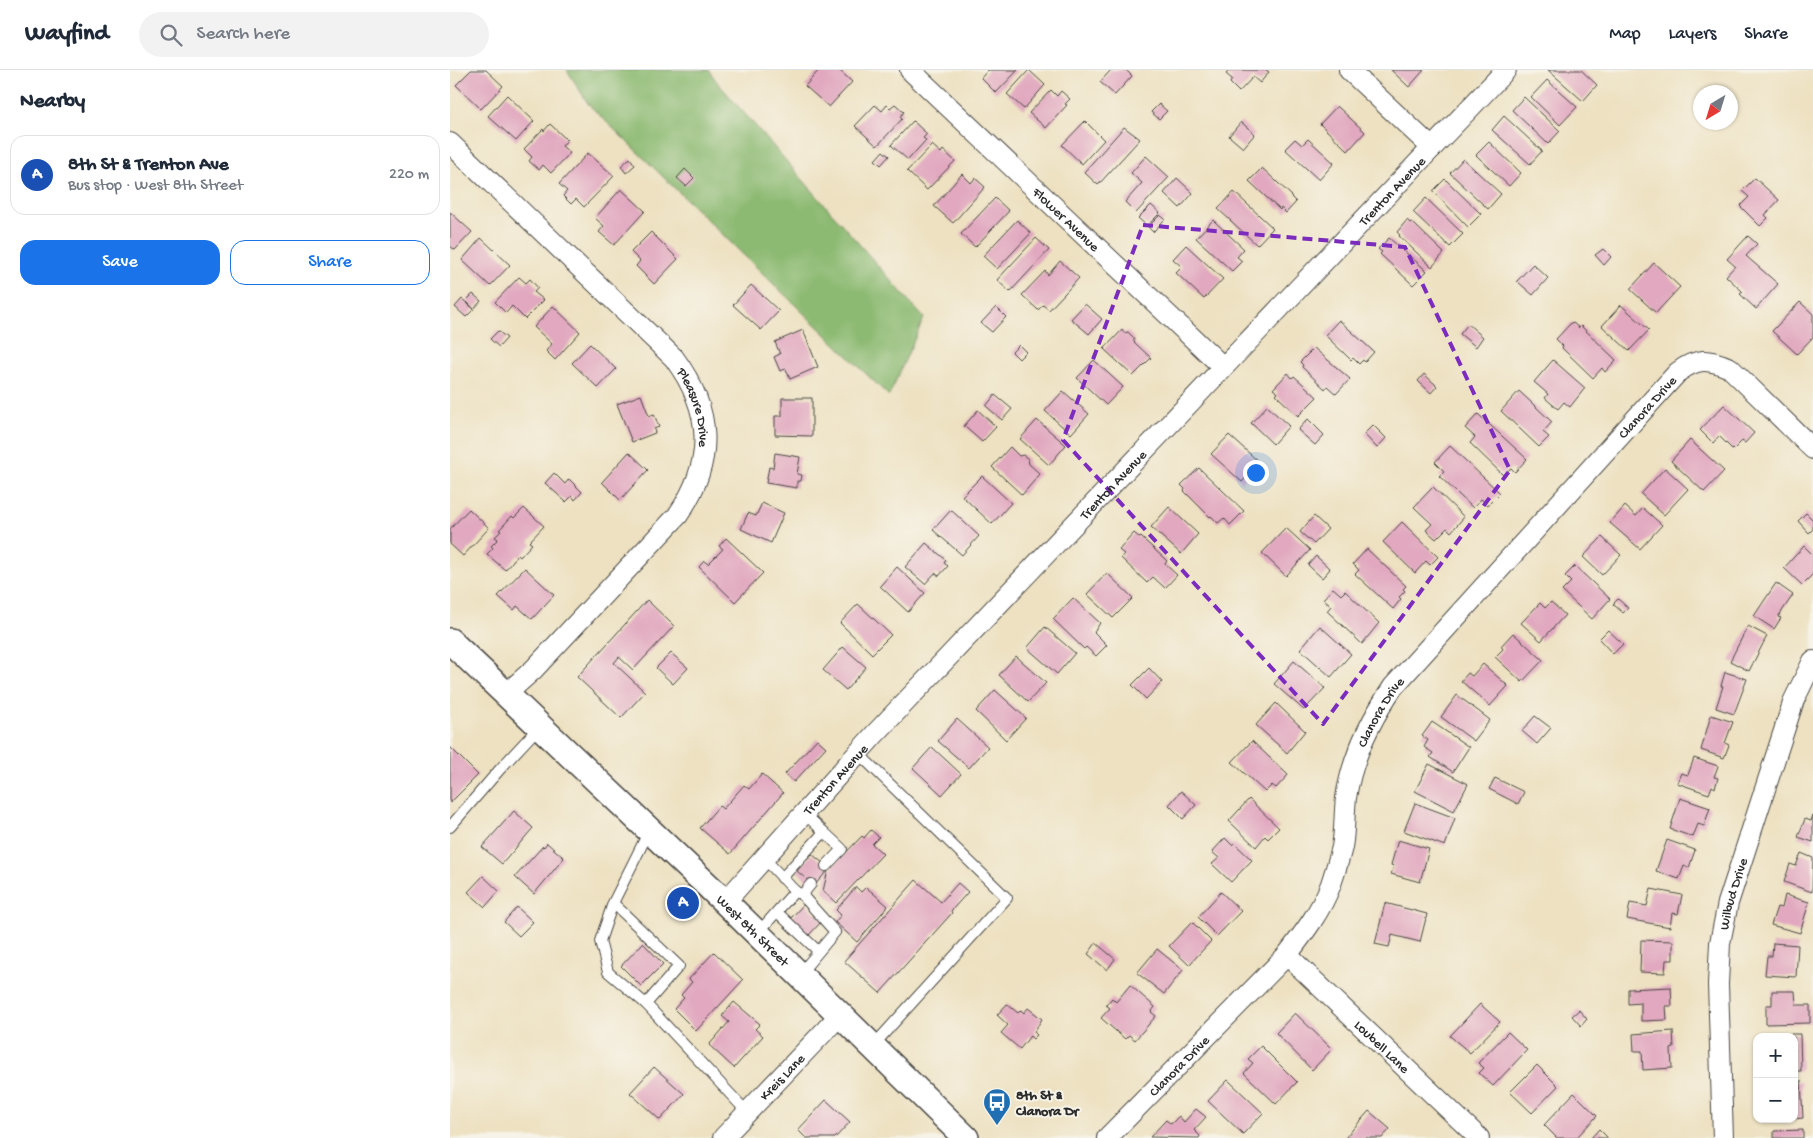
<!DOCTYPE html>
<meta charset="utf-8">
<style>
:root{--surface:#fff;--page:#f2f2f3;--text:#1f2937;--muted:#747a83;--line:#e0e1e3;--accent:#1a73e8}
body{margin:0;font-family:"Gochi Hand",sans-serif;background:var(--page);color:var(--text)}
.controls{position:absolute;right:15px;bottom:15px;display:grid;overflow:hidden;border-radius:10px;box-shadow:0 1px 4px #0004}
.controls button{width:45px;height:45px;display:grid;place-items:center;padding:0;border:0;border-bottom:1px solid var(--line);background:var(--surface);color:var(--text);font:25px sans-serif}
.compass{position:absolute;left:1243px;top:15px;width:45px;height:45px;border-radius:50%;background:var(--surface);box-shadow:0 1px 4px #0004;rotate:218deg}
.you{position:absolute;left:805px;top:402px;width:18px;height:18px;margin:-12px;border:4px solid #fff;border-radius:50%;background:#1a73e8;box-shadow:0 0 0 8px #1a73e833}
.badge{display:grid;place-items:center;width:32px;height:32px;border-radius:50%;background:var(--accent);color:#fff;font-size:16px;font-weight:700}
.pin{position:absolute;translate:-50% -50%;border:2px solid #fff;box-shadow:0 1px 5px #0006}
.list{margin:0;padding:0;list-style:none}
h2{display:flex;justify-content:space-between;align-items:center;height:65px;margin:0;padding:0 20px;font-size:21px}
h2 small{font-size:16px;font-weight:400;color:var(--muted)}
.list li{display:grid;grid-template-columns:32px 1fr auto;gap:15px;align-items:center;box-sizing:border-box;height:80px;margin:0 10px 10px;padding:0 10px;border:1px solid var(--line);border-radius:15px}
.list b{display:block;font-size:19px;white-space:nowrap}
.list p{margin:0;font-size:16px;white-space:nowrap;color:var(--muted)}
.list em{font-size:16px;font-style:normal;color:var(--muted)}
.actions{display:flex;gap:10px;padding:15px 20px}
.actions a{flex:1;padding:11px 0;border:1px solid var(--accent);border-radius:15px;text-align:center;font-size:18px;color:var(--accent)}
.actions .main{background:var(--accent);color:#fff}
.icon{flex:none;width:28px;height:28px;fill:none;stroke:currentColor;stroke-width:2;stroke-linecap:round;stroke-linejoin:round}
.map{position:relative;flex:none;width:1363px;height:1068px;overflow:hidden}
header{display:flex;align-items:center;gap:30px;box-sizing:border-box;height:70px;padding:0 25px;background:var(--surface);border-bottom:1px solid var(--line)}
header strong{font-size:24px}
nav{display:flex;gap:28px;margin-inline-start:auto;font-size:18px}
.search{width:350px;height:45px;background:var(--page);display:flex;align-items:center;gap:12px;box-sizing:border-box;padding:0 18px;border-radius:28px;color:var(--muted);font-size:19px}
main{display:flex}
aside{flex:1;background:var(--surface)}
.map>svg:first-child{display:block}
.forest{fill:#8cba72;stroke:#5c724e}
.building{fill:#e1a8bf}
.lines{fill:none;stroke-linecap:round;stroke-linejoin:round}
.service-casing{stroke:#484642;stroke-width:12}
.minor-casing{stroke:#484642;stroke-width:22}
.tertiary-casing{stroke:#484642;stroke-width:28}
.service{stroke:#fff;stroke-width:10}
.minor{stroke:#fff;stroke-width:20}
.tertiary{stroke:#fff;stroke-width:25}
.marked{fill:none;stroke:#7b2cbf;stroke-width:4;stroke-dasharray:10 6;stroke-linejoin:round}
.labels{text-anchor:middle;stroke-width:4;stroke-linejoin:round;paint-order:stroke}
.street-label{font-size:14px;fill:#2b2b2b;stroke:#f7f3e8}
.poi-label{font-size:14px;font-weight:bold;fill:#2b2b2b;stroke:#f7f3e8;text-anchor:start}
</style>
<header>
<strong>Wayfind</strong>
<div class="search"><svg class="icon" aria-label="search" viewBox="0 0 24 24"><circle cx="10" cy="10" r="6"/><path d="M15 15l6 6"/></svg>Search here</div>
<nav><a>Map</a><a>Layers</a><a>Share</a></nav>
</header>
<main>
<aside>
<h2>Nearby<small></small></h2>
<ul class="list">
<li><span class="badge" style="background:#1a4fb4">A</span><div><b>8th St &amp; Trenton Ave</b><p>Bus stop · West 8th Street</p></div><em>220 m</em></li>
</ul>
<div class="actions"><a class="main">Save</a><a>Share</a></div>
</aside>
<div class="map">
<svg width="1363" height="1068" viewBox="0 0 1363 1068">
<rect width="100%" height="100%" fill="#f7f3e8"/>
<filter id="ink" filterUnits="userSpaceOnUse"><feTurbulence type="fractalNoise" baseFrequency=".02" numOctaves="2"/><feDisplacementMap in="SourceGraphic" scale="10" xChannelSelector="R" yChannelSelector="G"/><feConvolveMatrix kernelMatrix="1 2 1 2 8 2 1 2 1" color-interpolation-filters="sRGB"/></filter>
<filter id="wash" filterUnits="userSpaceOnUse"><feTurbulence type="fractalNoise" baseFrequency=".0096" numOctaves="4" result="noise"/><feDisplacementMap in="SourceGraphic" scale="20" xChannelSelector="R" yChannelSelector="G"/><feGaussianBlur stdDeviation="1.12" result="paint"/><feColorMatrix in="noise" values="0 0 0 0 0 0 0 0 0 0 0 0 0 0 0 0 0 1.4 0 .05"/><feComposite in="paint" operator="in"/></filter>
<g filter="url(#wash)">
<rect width="100%" height="100%" fill="#ede1c1"/>
<!-- forest -->
<polygon class="forest" points="117,0 259,0 267,12 474,248 439,326 139,35"/>
<g id="blocks">
<!-- building -->
<g class="building">
<polygon points="21,0 36,0 53,16 31,39 6,15"/>
<polygon points="369,0 389,0 402,12 379,37 355,16"/>
<polygon points="538,0 568,0 546,23 531,8"/>
<polygon points="579,0 595,15 574,39 557,24"/>
<polygon points="661,0 676,0 682,6 665,25 650,12"/>
<polygon points="780,0 816,0 819,2 810,13 803,7 789,22 780,13 782,9 776,4"/>
<polygon points="941,0 974,0 959,17"/>
<polygon points="1098,0 1131,0 1147,15 1133,31"/>
<polygon points="1097,10 1127,37 1110,55 1081,27"/>
<polygon points="601,20 607,26 611,21 620,29 615,34 617,35 596,58 579,43"/>
<polygon points="57,25 84,51 66,71 38,46"/>
<polygon points="1074,27 1110,61 1098,74 1062,40"/>
<polygon points="445,34 454,42 450,47 452,49 427,76 405,56 425,35 432,41 437,35 440,38"/>
<polygon points="709,34 717,41 709,49 701,42"/>
<polygon points="887,36 915,62 898,81 870,54"/>
<polygon points="1054,46 1092,81 1080,94 1042,60"/>
<polygon points="463,51 477,64 473,68 476,70 458,90 441,75"/>
<polygon points="635,51 654,70 632,94 612,75"/>
<polygon points="791,52 805,64 793,78 779,66"/>
<polygon points="100,54 117,70 112,76 120,83 101,103 93,95 89,100 79,91 82,87 74,79 93,59 94,61"/>
<polygon points="674,57 690,69 648,115 634,102"/>
<polygon points="845,69 852,75 858,69 884,93 869,110 835,79"/>
<polygon points="1039,72 1071,103 1059,116 1026,85"/>
<polygon points="482,75 491,83 493,80 505,91 477,120 457,101"/>
<polygon points="433,81 439,86 431,95 425,90"/>
<polygon points="138,83 164,106 134,137 126,129 121,134 113,126 117,121 109,114"/>
<polygon points="696,86 719,107 686,143 675,132 692,113 681,103"/>
<polygon points="180,88 185,95 176,103 171,96"/>
<polygon points="1013,89 1051,124 1038,139 1000,103"/>
<polygon points="812,98 842,126 841,127 846,132 836,143 831,138 830,140 799,111"/>
<polygon points="235,99 244,108 236,116 227,108"/>
<polygon points="512,104 521,113 525,108 535,117 503,153 484,136"/>
<polygon points="727,108 743,123 730,138 714,123"/>
<polygon points="1305,108 1329,130 1315,145 1318,148 1310,156 1290,136 1299,127 1292,121"/>
<polygon points="995,109 1031,144 1018,157 983,121"/>
<polygon points="171,119 195,141 164,175 149,162 154,156 145,148"/>
<polygon points="784,122 823,158 807,175 768,139"/>
<polygon points="545,128 559,141 525,177 511,164"/>
<polygon points="976,128 1013,164 1000,177 963,142"/>
<polygon points="701,135 710,143 697,156 688,148"/>
<polygon points="0,142 22,162 5,180 0,176"/>
<polygon points="710,145 715,149 703,162 698,157"/>
<polygon points="567,150 581,163 547,199 533,186"/>
<polygon points="763,150 794,179 787,187 792,191 782,201 746,168"/>
<polygon points="957,150 960,153 962,152 994,183 982,197 949,166 950,165 947,162"/>
<polygon points="201,162 228,189 204,214 186,196 190,191 181,182"/>
<polygon points="1298,166 1307,174 1296,186 1328,214 1306,239 1290,224 1293,222 1276,206 1285,196 1277,189"/>
<polygon points="31,168 60,195 40,216 12,190"/>
<polygon points="586,168 599,180 560,222 547,210"/>
<polygon points="939,168 977,201 963,215 930,184 932,182 928,179"/>
<polygon points="736,175 773,209 754,229 726,203 732,197 723,189"/>
<polygon points="1153,179 1161,187 1154,195 1145,185"/>
<polygon points="610,191 629,208 599,240 593,235 588,240 572,225 595,201 598,205"/>
<polygon points="1204,193 1230,217 1206,243 1180,219"/>
<polygon points="1083,194 1098,208 1083,225 1067,211"/>
<polygon points="69,207 76,213 80,209 88,218 84,222 94,230 75,249 62,236 56,243 45,232"/>
<polygon points="301,215 329,241 311,260 283,235"/>
<polygon points="23,224 31,231 24,239 16,231"/>
<polygon points="12,229 24,239 16,247 5,237"/>
<polygon points="1350,232 1363,244 1363,267 1347,284 1322,261"/>
<polygon points="635,234 652,249 639,264 621,249"/>
<polygon points="1171,235 1199,260 1179,281 1152,256"/>
<polygon points="103,236 130,262 105,290 96,281 102,274 84,257"/>
<polygon points="546,237 556,247 542,262 531,253"/>
<polygon points="889,250 924,282 915,292 913,290 909,294 903,288 901,290 875,265"/>
<polygon points="1122,252 1129,258 1131,256 1166,290 1155,302 1152,298 1143,308 1112,278 1113,276 1106,269"/>
<polygon points="1018,254 1033,267 1026,277 1010,264"/>
<polygon points="353,260 368,297 340,309 336,299 330,301 324,287 330,284 325,272"/>
<polygon points="672,260 674,263 678,262 684,268 684,272 701,288 683,306 654,279"/>
<polygon points="48,261 57,268 49,277 40,269"/>
<polygon points="140,274 166,299 148,318 122,293"/>
<polygon points="569,275 576,282 569,289 562,282"/>
<polygon points="864,278 900,309 886,324 877,316 875,319 852,297 853,295 850,292"/>
<polygon points="644,290 673,317 656,335 627,308"/>
<polygon points="1103,290 1135,318 1120,337 1114,332 1108,339 1095,328 1098,324 1084,312"/>
<polygon points="838,303 842,308 844,306 867,327 848,346 826,325 828,323 823,319"/>
<polygon points="974,304 987,316 981,323 968,311"/>
<polygon points="613,321 639,344 621,364 595,341"/>
<polygon points="1069,321 1102,352 1093,362 1099,367 1089,377 1051,341"/>
<polygon points="191,325 199,346 204,344 209,357 204,359 205,363 182,372 167,334"/>
<polygon points="545,325 562,339 552,350 536,336"/>
<polygon points="332,328 362,328 362,366 325,365 325,346 332,346"/>
<polygon points="1274,335 1304,363 1295,373 1292,371 1283,380 1269,366 1263,373 1250,360"/>
<polygon points="817,336 839,356 823,374 801,353"/>
<polygon points="528,340 546,357 532,372 514,356"/>
<polygon points="1028,344 1077,389 1065,402 1061,398 1053,405 1020,373 1025,367 1015,358"/>
<polygon points="858,349 874,365 865,375 848,360"/>
<polygon points="587,350 616,375 599,395 570,369"/>
<polygon points="923,355 936,368 927,378 914,364"/>
<polygon points="779,365 810,393 792,412 761,384"/>
<polygon points="1240,370 1274,401 1254,422 1221,391"/>
<polygon points="1000,376 1050,423 1038,435 1031,429 1023,438 989,406 994,401 985,392"/>
<polygon points="560,377 569,386 573,385 578,389 579,394 590,404 572,425 542,397"/>
<polygon points="179,382 198,400 170,430 152,412"/>
<polygon points="325,383 350,387 347,404 352,405 351,411 347,411 347,418 316,413 319,397 323,398"/>
<polygon points="749,398 794,441 780,455 774,448 768,453 761,446 760,447 734,421 735,419 731,415"/>
<polygon points="1215,398 1238,419 1214,445 1191,424"/>
<polygon points="104,403 115,414 119,409 132,422 125,430 122,426 116,432 95,413"/>
<polygon points="532,406 561,433 542,454 512,426"/>
<polygon points="983,417 1014,447 1001,462 997,458 986,469 976,460 982,454 964,437"/>
<polygon points="312,433 334,443 321,473 291,459 298,443 306,446"/>
<polygon points="1175,436 1186,446 1193,438 1212,455 1190,479 1160,453"/>
<polygon points="719,437 748,464 731,484 701,457"/>
<polygon points="74,438 94,456 79,472 82,474 70,487 68,485 55,500 37,484 43,478 41,476 48,469 45,467 51,461 49,460 62,446 64,448"/>
<polygon points="19,439 39,458 13,486 0,474 0,459"/>
<polygon points="501,440 529,466 512,485 483,460"/>
<polygon points="1356,443 1363,450 1363,459 1359,463 1348,451"/>
<polygon points="864,446 878,459 864,474 850,462"/>
<polygon points="952,452 988,487 980,495 976,491 965,503 933,472"/>
<polygon points="836,458 860,480 836,506 812,483"/>
<polygon points="684,463 690,468 691,467 717,491 715,494 727,505 715,518 703,507 697,513 671,488 674,484 669,480"/>
<polygon points="1152,467 1171,485 1152,505 1133,487"/>
<polygon points="276,468 313,503 285,532 249,497 254,491 258,494 273,479 269,476"/>
<polygon points="476,473 496,490 494,493 498,496 489,506 485,503 475,514 455,497"/>
<polygon points="1354,476 1363,485 1363,504 1352,515 1334,498"/>
<polygon points="917,479 956,516 953,519 955,521 949,527 951,529 943,539 905,504 909,500 903,494"/>
<polygon points="866,486 880,499 872,508 858,495"/>
<polygon points="1125,496 1160,529 1142,549 1112,521 1121,512 1115,506"/>
<polygon points="447,497 475,523 458,542 430,516"/>
<polygon points="75,498 104,525 82,549 67,536 64,540 48,526"/>
<polygon points="657,503 683,528 663,548 637,524"/>
<polygon points="1326,513 1343,525 1328,547 1331,548 1324,559 1304,546"/>
<polygon points="883,518 891,525 895,521 929,553 912,574 877,541 881,536 873,529"/>
<polygon points="623,528 650,553 644,562 657,575 646,586 636,577 634,579 603,549"/>
<polygon points="1168,529 1178,538 1173,543 1163,534"/>
<polygon points="197,530 224,556 183,600 169,587 164,593 195,622 171,648 127,607"/>
<polygon points="1101,532 1115,545 1091,571 1071,553 1090,533 1095,538"/>
<polygon points="408,534 441,565 422,584 390,553"/>
<polygon points="870,556 901,584 881,607 850,579"/>
<polygon points="1298,556 1317,566 1299,601 1280,591"/>
<polygon points="595,557 625,583 607,604 577,578"/>
<polygon points="1158,560 1173,574 1163,584 1149,569"/>
<polygon points="1063,563 1093,590 1072,612 1045,587 1053,579 1051,576"/>
<polygon points="393,577 416,597 396,620 373,600"/>
<polygon points="221,583 238,598 223,614 206,598"/>
<polygon points="566,586 596,613 578,632 549,605"/>
<polygon points="844,591 875,618 854,640 824,614"/>
<polygon points="1033,594 1058,616 1040,636 1011,611 1018,603 1022,606"/>
<polygon points="699,598 712,612 696,629 682,615"/>
<polygon points="1275,602 1297,609 1284,644 1266,638 1273,616 1271,616"/>
<polygon points="545,620 576,648 556,670 526,641"/>
<polygon points="1007,625 1040,650 1024,671 991,647"/>
<polygon points="826,633 855,661 837,683 806,655"/>
<polygon points="1261,645 1283,652 1275,673 1279,675 1274,688 1251,680"/>
<polygon points="1085,646 1101,658 1087,674 1072,661"/>
<polygon points="507,649 538,677 519,698 488,671"/>
<polygon points="982,652 1019,677 1003,702 980,687 983,683 974,677 978,670 972,666"/>
<polygon points="367,669 376,677 344,712 335,704"/>
<polygon points="802,671 838,705 826,718 822,715 815,722 782,692"/>
<polygon points="0,677 28,705 0,733"/>
<polygon points="482,677 511,704 492,725 463,698"/>
<polygon points="1244,688 1268,696 1264,707 1268,708 1265,718 1262,716 1259,724 1227,713 1231,703 1238,705"/>
<polygon points="979,694 1018,714 1004,741 965,721"/>
<polygon points="312,704 333,723 280,784 250,758 269,736 273,739 294,715 299,719"/>
<polygon points="1045,708 1074,722 1068,734 1039,719"/>
<polygon points="731,721 746,735 733,749 719,735"/>
<polygon points="1230,728 1260,738 1254,756 1248,754 1243,767 1220,759"/>
<polygon points="799,729 829,758 818,769 815,766 806,777 779,751"/>
<polygon points="965,733 1005,748 995,776 954,761"/>
<polygon points="64,741 83,758 52,794 32,777"/>
<polygon points="1363,745 1363,772 1348,767 1355,749 1361,751"/>
<polygon points="421,760 429,767 422,774 433,784 386,833 373,821 378,800 364,816 347,801 362,784 380,799 412,766 414,768"/>
<polygon points="775,768 782,775 784,773 802,790 781,812 762,794 769,788 762,782"/>
<polygon points="948,770 979,779 970,812 941,804 944,796 941,795"/>
<polygon points="1217,770 1245,780 1239,798 1234,796 1229,809 1206,801"/>
<polygon points="97,773 114,788 84,824 65,807 93,776 94,777"/>
<polygon points="1351,783 1363,788 1362,822 1334,812 1340,794 1346,796"/>
<polygon points="33,806 49,821 35,837 18,822"/>
<polygon points="466,810 491,832 508,813 518,822 501,841 502,843 430,923 394,891"/>
<polygon points="406,817 411,822 416,817 438,836 407,872 385,852 391,845 386,840"/>
<polygon points="1201,819 1232,825 1228,844 1222,843 1220,857 1177,849 1180,833 1197,836"/>
<polygon points="771,822 791,841 767,866 748,847"/>
<polygon points="1335,825 1359,832 1350,863 1321,855 1327,837 1332,838"/>
<polygon points="355,833 373,850 358,866 340,849"/>
<polygon points="935,833 977,844 970,872 942,865 939,877 925,874"/>
<polygon points="67,837 83,852 69,866 54,852"/>
<polygon points="742,852 761,871 739,895 719,876"/>
<polygon points="1191,870 1223,871 1223,890 1216,890 1215,903 1190,902"/>
<polygon points="193,873 213,894 191,916 171,896"/>
<polygon points="646,873 665,889 657,900 638,884"/>
<polygon points="1323,873 1348,875 1346,907 1315,905 1317,886 1322,886"/>
<polygon points="707,879 733,900 714,924 687,903"/>
<polygon points="264,882 293,910 246,961 224,939 234,928 231,925 242,912 239,909"/>
<polygon points="680,915 705,937 701,942 706,946 685,970 679,965 675,969 651,948 660,938 656,935 662,928 666,932"/>
<polygon points="1221,917 1222,936 1216,936 1217,950 1191,951 1191,933 1178,934 1178,919"/>
<polygon points="1322,921 1345,921 1346,935 1360,935 1360,953 1316,954 1316,935 1322,935"/>
<polygon points="284,932 310,954 305,959 313,966 284,998 259,975 279,952 272,946"/>
<polygon points="557,934 568,943 571,940 574,943 578,938 592,949 584,962 587,965 583,969 580,966 570,979 551,963 558,955 547,945"/>
<polygon points="1030,934 1050,952 1020,983 1000,966"/>
<polygon points="1129,940 1137,949 1131,956 1122,946"/>
<polygon points="845,943 882,979 862,1000 826,963"/>
<polygon points="1223,961 1224,978 1221,979 1222,998 1193,1000 1192,981 1184,981 1183,964"/>
<polygon points="1058,962 1077,980 1043,1016 1029,1003 1034,998 1028,993"/>
<polygon points="1321,964 1350,964 1351,1001 1344,1001 1344,967 1322,967"/>
<polygon points="811,976 847,1012 826,1034 794,1003 803,993 798,989"/>
<polygon points="1087,995 1108,1016 1082,1043 1060,1022"/>
<polygon points="204,997 234,1024 210,1050 180,1023"/>
<polygon points="778,1010 813,1043 793,1064 758,1031"/>
<polygon points="1351,1011 1353,1048 1344,1049 1344,1012"/>
<polygon points="1124,1023 1147,1046 1126,1068 1107,1068 1094,1055"/>
<polygon points="376,1030 400,1052 385,1068 356,1068 348,1060"/>
<polygon points="746,1039 756,1047 744,1060 750,1066 749,1068 700,1067 716,1050 721,1054 729,1046 734,1052"/>
<polygon points="919,1041 940,1059 932,1068 895,1068"/>
<polygon points="1149,1059 1158,1068 1141,1068"/>
<polygon points="1353,1060 1353,1068 1324,1068 1324,1061"/>
</g>
</g>
</g>
<g filter="url(#ink)">
<use href="#blocks" fill-opacity="0" stroke="#484642" stroke-width="1"/>
<g class="lines">
<!-- service casing -->
<g class="service-casing">
<g id="service">
<polyline points="408,683 557,828 422,977"/>
<polyline points="0,757 51,698 90,656"/>
<polyline points="374,762 392,779 376,796"/>
<polyline points="332,808 374,762 354,743"/>
<polyline points="345,821 352,825 385,862 349,905"/>
<polyline points="352,825 361,814"/>
<polyline points="163,833 229,896 196,934 158,902 150,871 163,833 199,761"/>
<polyline points="327,842 368,881"/>
<polyline points="308,863 345,821 314,788"/>
<polyline points="196,934 297,1042"/>
</g>
</g>
<!-- minor casing -->
<g class="minor-casing">
<g id="minor">
<path id="s1" d="M460 0 773 297"/>
<polyline points="899,0 982,78"/>
<path id="s2" d="M0 73 224 288C263 341 265 391 228 445L84 599 56 624"/>
<path id="s3" d="M275 832 424 665 1056 0"/>
<path id="s4" d="M837 885 1029 1068"/>
<path id="s5" d="M273 1068 389 946"/>
<path id="s6" d="M657 1068 837 885C854 863 871 841 881 814 885 802 889 789 892 777 895 761 894 744 896 728 902 687 920 651 943 617L1228 302C1247 288 1258 288 1280 298L1363 379"/>
<path id="s7" d="M1273 1068 1268 914 1270 873 1278 833 1344 630 1363 591"/>
</g>
</g>
<!-- tertiary casing -->
<g class="tertiary-casing">
<g id="tertiary">
<path id="s8" d="M0 571 275 832 516 1068"/>
</g>
</g>
<!-- service -->
<use href="#service" class="service"/>
<!-- minor -->
<use href="#minor" class="minor"/>
<!-- tertiary -->
<use href="#tertiary" class="tertiary"/>
</g>
</g>
<!-- marked area -->
<path class="marked" d="M693 155 955 177 1060 400 873 654 613 370Z"/>
<!-- icons -->
<defs>
<g id="bus-pin" transform="scale(1.4375)"><path d="M0 17L-7.5 6A9.5 9.5 0 1 1 7.5 6Z" fill="#1f6fb2" stroke="#f7f3e8"/><path d="M-5-6H5V4H4V6H2V4H-2V6H-4V4H-5ZM-3.5-4V0h7V-4ZM-3.5 1.2v1.5H-2V1.2ZM2 1.2v1.5H3.5V1.2Z" fill="#fff"/></g>
</defs>
<g fill-rule="evenodd">
<use href="#bus-pin" x="547" y="1032"/>
</g>
<g class="labels">
<!-- street labels -->
<g class="street-label">
<text dy="5" stroke="none"><textPath href="#s3" startOffset="975">Trenton Avenue</textPath></text>
<text dy="5" stroke="none"><textPath href="#s1" startOffset="216">Flower Avenue</textPath></text>
<text dy="5" stroke="none"><textPath href="#s6" startOffset="928">Clanora Drive</textPath></text>
<text dy="5" stroke="none"><textPath href="#s2" startOffset="365">Pleasure Drive</textPath></text>
<text dy="5" stroke="none"><textPath href="#s3" startOffset="570">Trenton Avenue</textPath></text>
<text dy="5" stroke="none"><textPath href="#s6" startOffset="522">Clanora Drive</textPath></text>
<text dy="5" stroke="none"><textPath href="#s3" startOffset="165">Trenton Avenue</textPath></text>
<text dy="5" stroke="none"><textPath href="#s7" startOffset="246">Wilbud Drive</textPath></text>
<text dy="5" stroke="none"><textPath href="#s8" startOffset="419">West 8th Street</textPath></text>
<text dy="5" stroke="none"><textPath href="#s4" startOffset="132">Loubell Lane</textPath></text>
<text dy="5" stroke="none"><textPath href="#s6" startOffset="102">Clanora Drive</textPath></text>
<text dy="5" stroke="none"><textPath href="#s5" startOffset="85">Kreis Lane</textPath></text>
</g>
<!-- poi labels -->
<g class="poi-label">
<text x="566" y="1029">8th St &amp;<tspan x="566" dy="16">Clanora Dr</tspan></text>
</g>
</g>
</svg>
<div class="controls">
<button>+</button>
<button>−</button>
</div>
<svg class="compass" viewBox="-18 -18 36 36"><path d="M0-13l5 13h-10z" fill="#e53935"/><path d="M0 13l5-13h-10z" fill="#747a83"/></svg>
<div class="you"></div>
<div class="pin badge" style="left:233px;top:833px;background:#1a4fb4">A</div>
</div>
</main>
